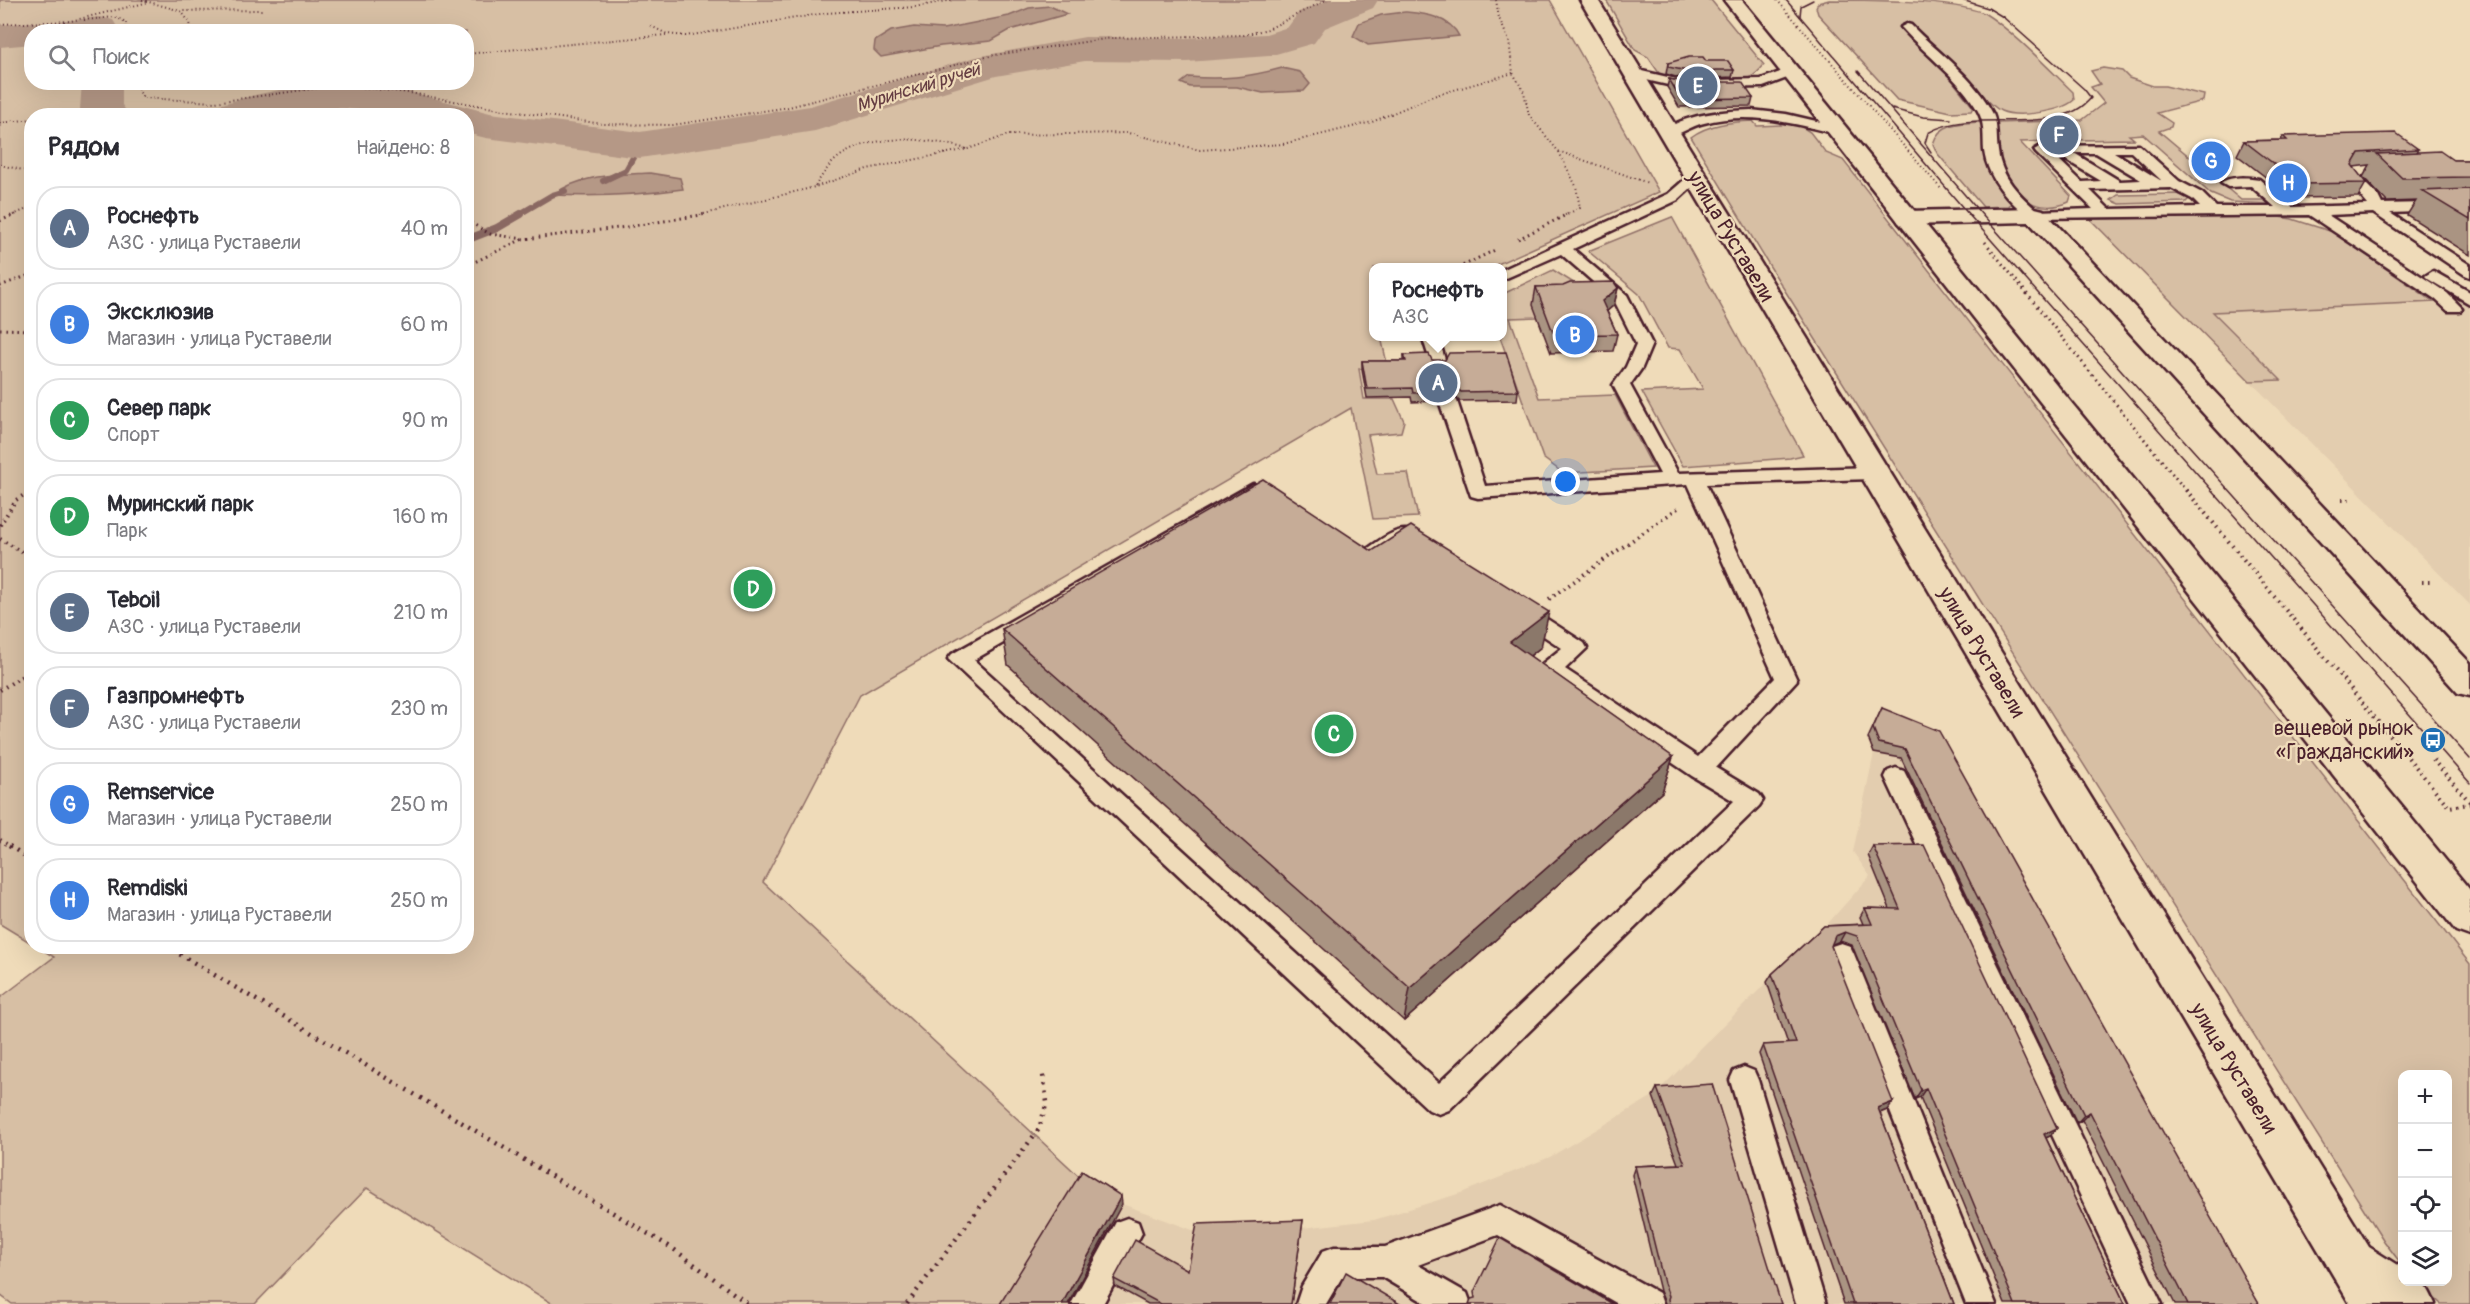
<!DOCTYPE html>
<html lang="ru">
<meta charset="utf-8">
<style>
:root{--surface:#fff;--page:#f2f2f3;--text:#2b2b33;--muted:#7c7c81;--line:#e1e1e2;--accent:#1f6fb2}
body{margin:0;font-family:Pangolin,sans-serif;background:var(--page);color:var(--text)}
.controls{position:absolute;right:18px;bottom:18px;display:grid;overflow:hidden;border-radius:12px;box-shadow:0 6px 24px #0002}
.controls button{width:54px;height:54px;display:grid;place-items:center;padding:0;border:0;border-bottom:2px solid var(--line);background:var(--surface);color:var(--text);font:30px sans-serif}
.you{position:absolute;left:1566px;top:482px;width:21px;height:21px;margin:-15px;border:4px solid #fff;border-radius:50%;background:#1a73e8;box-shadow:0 0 0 9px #1a73e833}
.badge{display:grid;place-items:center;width:39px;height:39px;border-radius:50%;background:var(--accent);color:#fff;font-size:20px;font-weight:700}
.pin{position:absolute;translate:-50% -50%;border:3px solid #fff;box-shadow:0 2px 6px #0006}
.popup{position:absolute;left:1369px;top:263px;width:138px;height:78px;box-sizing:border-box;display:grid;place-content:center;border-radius:12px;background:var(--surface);filter:drop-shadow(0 2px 4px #0005);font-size:20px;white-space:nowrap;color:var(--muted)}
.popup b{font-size:22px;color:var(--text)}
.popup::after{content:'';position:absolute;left:50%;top:100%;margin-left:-12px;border:12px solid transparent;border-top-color:var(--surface)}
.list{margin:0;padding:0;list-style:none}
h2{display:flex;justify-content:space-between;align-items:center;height:78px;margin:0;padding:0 24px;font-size:26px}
h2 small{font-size:20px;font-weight:400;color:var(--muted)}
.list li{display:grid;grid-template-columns:39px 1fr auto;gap:18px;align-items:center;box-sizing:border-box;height:84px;margin:0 12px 12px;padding:0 12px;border:2px solid var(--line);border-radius:24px}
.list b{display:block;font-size:22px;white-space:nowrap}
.list p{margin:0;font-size:20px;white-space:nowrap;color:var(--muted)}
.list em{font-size:20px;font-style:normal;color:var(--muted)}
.icon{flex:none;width:33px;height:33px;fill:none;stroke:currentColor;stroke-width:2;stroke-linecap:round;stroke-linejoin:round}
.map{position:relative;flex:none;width:2470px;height:1304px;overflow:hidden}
.search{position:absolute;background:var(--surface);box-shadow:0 6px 24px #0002;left:24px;top:24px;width:450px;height:66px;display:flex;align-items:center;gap:15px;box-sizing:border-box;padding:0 21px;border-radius:24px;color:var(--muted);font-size:22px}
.panel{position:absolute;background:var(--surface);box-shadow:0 6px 24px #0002;left:24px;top:108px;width:450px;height:846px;border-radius:24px}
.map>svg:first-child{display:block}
.built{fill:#e3cdaf}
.green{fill:#d7bfa4;stroke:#906f68;stroke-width:1.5;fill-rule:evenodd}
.water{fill:#b59886;stroke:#8a6862;stroke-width:1.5}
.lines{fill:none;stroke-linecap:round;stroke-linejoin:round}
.stream-far1{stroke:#8a6862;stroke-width:6}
.stream{stroke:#8a6862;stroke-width:8}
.river{fill:#b59886;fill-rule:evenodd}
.service-casing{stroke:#4a1f2b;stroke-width:5}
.minor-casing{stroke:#4a1f2b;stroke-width:5}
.primary-casing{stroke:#4a1f2b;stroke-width:5}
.path-far3{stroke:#4a1f2b;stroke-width:2;stroke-dasharray:1 3;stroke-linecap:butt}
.path-far2{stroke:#4a1f2b;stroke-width:3;stroke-dasharray:1.5 4;stroke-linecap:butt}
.path-far1{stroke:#4a1f2b;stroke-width:4;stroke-dasharray:1.5 4.5;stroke-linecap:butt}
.path{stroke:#4a1f2b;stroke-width:4.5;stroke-dasharray:2 6;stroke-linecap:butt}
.service{fill:#efdbb9;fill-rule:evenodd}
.minor{fill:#efdbb9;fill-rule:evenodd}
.primary{fill:#efdbb9;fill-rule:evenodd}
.tram{stroke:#4a1f2b;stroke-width:1.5}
.wall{fill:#aa9482;stroke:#4a1f2b;stroke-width:1.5}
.shaded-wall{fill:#8b786a;stroke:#4a1f2b;stroke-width:1.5}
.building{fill:#c6ac97;stroke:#4a1f2b;stroke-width:1.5}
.labels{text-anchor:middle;stroke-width:4.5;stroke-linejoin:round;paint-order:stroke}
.far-water-label{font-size:18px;font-style:italic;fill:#653d42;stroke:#efdbb9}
.street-label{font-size:21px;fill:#4a1f2b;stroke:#efdbb9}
.poi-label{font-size:21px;fill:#4a1f2b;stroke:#efdbb9;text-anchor:end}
</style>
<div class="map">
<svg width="2470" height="1304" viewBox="0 0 2470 1304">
<rect width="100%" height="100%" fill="#efdbb9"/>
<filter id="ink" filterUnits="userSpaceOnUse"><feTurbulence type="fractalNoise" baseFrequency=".0167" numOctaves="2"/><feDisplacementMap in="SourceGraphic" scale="12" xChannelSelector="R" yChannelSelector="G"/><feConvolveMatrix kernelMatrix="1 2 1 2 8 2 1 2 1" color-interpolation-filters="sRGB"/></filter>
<g filter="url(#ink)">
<!-- built -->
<g class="built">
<polygon points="2470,300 2470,605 2250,381 2279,380 2210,311"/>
<polygon points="1878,717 1934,740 2245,1304 1007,1304 1083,1180 1122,1204 1198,1232 1302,1228 1374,1220 1461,1193 1550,1157 1653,1096 1767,982 1807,947 1870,876 1853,852 1874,753 1868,738"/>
</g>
<!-- green -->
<g class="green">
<path d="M0 0H1550L1659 192 1491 267 1374 268V336L1381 337 1388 368 1359 369 1364 399H1394L1404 421 1401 432 1368 435 1377 474 1408 473 1418 517 1373 519 1351 408 860 695 763 882 1083 1180 1007 1304H553L367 1188 255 1304H12L0 1295V998L54 957 38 947 466 946V116H32L31 943 0 924ZM32 32H466V82H32Z"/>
<path d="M1606 0H1711L1764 65C1754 77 1749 80 1733 80L1725 69 1675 67 1667 71 1666 77 1672 81 1661 76 1648 57 1635 50Z"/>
<path d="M1829 0C1871 0 1949 0 1984 13 2013 31 2048 68 2073 92L2074 100C2061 112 2017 118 2001 111 1990 106 1982 93 1974 85L1966 87 1955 84 1973 107 1971 111 1951 112 1897 100 1818 14 1816 7 1818 3Z"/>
<path d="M2103 68 2122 71 2129 78 2153 86H2165L2204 95 2203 101 2157 113 2172 123 2171 127 2159 131 2241 200H2267L2271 204 2230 202 2211 194 2143 134 2129 135 2134 139 2076 140 2062 128H2043L2055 141 2020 142 2071 196 2069 202C2047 212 2020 204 2008 183 1998 166 1998 141 1997 123L2082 120 2104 103 2091 87 2100 84 2091 71Z"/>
<path d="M1753 121 1757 126 1781 125 1778 121 1799 125 1810 132 1826 153 1843 160 2470 964V1304H2441L2417 1282H2448V1074H2402V1265L2384 1241 1777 278 1691 137C1708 124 1732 122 1753 121Z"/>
<path d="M1984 122 1987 157 1993 181 2012 201 2009 206 1983 207 1937 153 1933 144C1939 121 1964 123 1984 122Z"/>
<polygon points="2178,194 2189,199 2186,202 2120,204 2111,200 2118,195"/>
<polygon points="2272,216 2292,219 2333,232 2434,302 2213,312 2281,380 2250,381 2090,219"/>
<polygon points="1672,217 1803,455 1790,458 1683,466 1642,392 1703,389 1680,349 1668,348 1639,294 1588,251"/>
<polygon points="1553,270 1593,295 1538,317 1510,318 1539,398 1615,395 1653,468 1563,473 1543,458 1500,337 1502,336 1503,294"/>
</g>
<!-- water -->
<g class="water">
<polygon points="1050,6 1067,14 1010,30 991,41 941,46 881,57 874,50 875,41 891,31 914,27 943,29 1009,16 1029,8"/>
<path d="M1405 12C1425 14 1449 16 1459 36L1368 45 1353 36 1359 23 1381 15Z"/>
<path d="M1282 68 1300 72 1310 84 1304 91 1263 93 1237 87H1190L1181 83 1189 77C1223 80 1249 77 1282 68Z"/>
<path d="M650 173 680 178 683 189C639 195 597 197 552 195 583 174 614 175 650 173Z"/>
</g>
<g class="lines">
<!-- stream-far1 -->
<g class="stream-far1">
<polyline points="603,181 626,170 640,145"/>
<polyline points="518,215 552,195 565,191"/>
</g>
<!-- stream -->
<polyline class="stream" points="466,240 497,228 521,214"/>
<!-- river -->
<g class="river">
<polygon points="1329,0 1378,0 1373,8 1325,28 1314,43 1269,56 1187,62 1085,61 996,76 815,131 640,158 486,138 466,133 466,116 408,116 342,108 313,110 273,116 206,116 211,107 255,95 284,89 342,84 399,89 490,113 640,132 810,106 976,57 1085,37 1187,38 1266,34 1288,27 1299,12"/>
<polygon points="100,17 113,20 120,32 32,32 32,44 0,47 0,25 32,22 41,24"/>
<polygon points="82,82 122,82 122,105 130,116 85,116 80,109"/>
</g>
<!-- service casing -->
<g class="service-casing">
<g id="service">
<path d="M1907 24 1911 25C1937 52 1976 79 1993 114 1998 125 1996 138 1998 151 2001 177 2019 195 2038 211L2093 209 2036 153 2034 150 2041 146 2139 145 2179 181 2202 193 2216 207H2275L2251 186 2228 187 2221 183C2229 176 2248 177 2259 179L2292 207 2368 205 2346 179C2349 175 2351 169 2356 167 2364 164 2395 165 2401 170L2399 173 2362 175 2360 178 2378 196 2382 204 2470 202V210L2390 213 2470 265V277L2465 275 2373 213 2328 215 2447 293 2462 308 2460 311H2448L2435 299 2309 215 2030 218C2009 201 1988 180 1984 151 1983 138 1985 123 1978 111 1960 79 1927 56 1903 29L1901 27ZM2114 152H2131L2161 180H2160ZM2074 153H2096L2141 180 2120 181ZM2053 154H2056L2101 181 2082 182ZM2171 188 2192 199 2200 207 2109 209 2090 190Z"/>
<polygon points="1791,68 1795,69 1797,72 1795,75 1763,87 1716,88 1710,84 1716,80 1761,79"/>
<polygon points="1633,69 1685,81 1687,84 1681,88 1629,76 1627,73"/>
<path d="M1751 110 1786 114 1842 127 1844 130 1837 134C1794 123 1748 111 1704 123 1691 126 1681 134 1669 137L1662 133C1681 114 1725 111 1751 110Z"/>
<path d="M1696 173 1703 177 1678 200 1573 249 1627 295 1652 344 1642 368 1630 385 1678 473 1873 467 1879 469 1882 473 1879 477 1873 479 1706 484 1797 680 1716 768 1759 794 1763 800 1759 806 1449 1110 1439 1114 1429 1110 948 659 952 654 1253 484 1260 486 1364 551C1377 543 1395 526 1411 531L1584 643 1587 648 1565 669 1698 757 1775 678 1688 484 1478 498 1471 496 1439 401 1442 397H1454L1457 401 1485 486 1660 474 1613 385 1626 367 1636 344 1614 300 1561 254 1502 280V270L1668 194 1691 174ZM1253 498 1357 565C1373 569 1391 552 1404 544L1562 648 1542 664 1539 669 1542 674 1692 776 1734 801 1439 1083 974 660Z"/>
<polygon points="2433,271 2470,292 2470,304 2428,279 2425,276"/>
<polygon points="1422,336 1438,336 1446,363 1444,367 1432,367"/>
<polygon points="1896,768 1904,771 1907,777 2162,1304 2131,1304 1885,777 1888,771"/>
<polygon points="1841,943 1850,946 1854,954 1996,1304 1966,1304 1828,954 1832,946"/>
<polygon points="1744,1067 1754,1071 1758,1080 1826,1304 1796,1304 1730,1080 1734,1071"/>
<polygon points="1500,1205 1659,1293 1663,1304 1618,1304 1498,1235 1418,1265 1467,1293 1471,1304 1427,1304 1382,1277 1342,1277 1326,1304 1296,1304 1302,1286 1323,1251 1334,1247 1385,1247"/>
<polygon points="1127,1218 1138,1222 1142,1233 1103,1304 1071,1304 1116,1222"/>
</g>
</g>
<!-- minor casing -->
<g class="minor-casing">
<polygon id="minor" points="2035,208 2043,210 2470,663 2470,696 2458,693 2029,222 1907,225 1899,223 1896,218 1899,213 1907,211"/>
</g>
<!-- primary casing -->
<g class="primary-casing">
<g id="primary">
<path d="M1580 0H1598L2369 1247 2402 1268V1282C2425 1282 2426 1283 2435 1304H2350Z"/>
<polygon points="1724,0 1742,0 2470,890 2470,936 2456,931"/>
</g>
</g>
<!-- path-far3 -->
<g class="path-far3">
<polyline points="142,0 181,11 262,10"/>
<polyline points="1496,0 1499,18 1509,41 1513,73 1524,92 1529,115 1558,151 1648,183"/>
<polyline points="1777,0 1942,190"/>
<polyline points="181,11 190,23 192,32"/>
<polyline points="84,20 115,17 126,22 126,32"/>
<polyline points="0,24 71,21 149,2"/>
<polyline points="651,26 667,34 686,36 826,13 914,7 953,0"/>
<polyline points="466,54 666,35"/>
<polyline points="134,82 143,98 215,102 341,85 410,93 504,110 603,124 673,125 789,107 994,55 1112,38 1244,35 1268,29 1326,0"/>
<polyline points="67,116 76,115"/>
<polyline points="0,123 32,119"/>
<polyline points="1559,152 1576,186 1580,208 1565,215"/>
<polyline points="0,165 32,172"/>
<path d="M815 186C822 176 829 164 839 157 874 132 928 138 967 149"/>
<polyline points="13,215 32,207"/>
<polyline points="700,215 815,187 867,169 968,149 1008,135 1128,133 1200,150 1283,144 1372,122 1433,96 1513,73"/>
</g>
<!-- path-far2 -->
<g class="path-far2">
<polyline points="466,220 490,234 524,239 627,227 707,214"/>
<polyline points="0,221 16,214"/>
<polyline points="1518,239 1568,214"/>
<polyline points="1985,242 2187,492"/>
<polyline points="466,266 523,239"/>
<polyline points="1458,268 1495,250"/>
<polyline points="0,286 32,274"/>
<polyline points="0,329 32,330"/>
<polyline points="30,492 32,490"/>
</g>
<!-- path-far1 -->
<g class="path-far1">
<polyline points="2186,490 2449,807 2470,804"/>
<polyline points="2342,500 2353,500"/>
<polyline points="0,525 16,500 32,490"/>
<polyline points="0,539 32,558"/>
<polyline points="2422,582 2432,582"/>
<polyline points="1549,599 1678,508"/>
<polyline points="0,690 32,670"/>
<polyline points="2433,760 2470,802"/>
<polyline points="0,840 11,847"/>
</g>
<!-- path -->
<g class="path">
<polyline points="9,846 32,860"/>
<polyline points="166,946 672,1248 748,1304"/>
<polyline points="907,1304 1039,1129 1047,1102 1043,1075"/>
</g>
<!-- service -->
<use href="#service" class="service"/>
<!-- minor -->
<use href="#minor" class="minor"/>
<!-- primary -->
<use href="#primary" class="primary"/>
<!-- tram -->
<g class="tram">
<polyline points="1786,0 1970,216 2470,783"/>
<polyline points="1800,16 1801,6 1813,0"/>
<polyline points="1858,71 1983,216 2470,759"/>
<polyline points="1892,109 1923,117 1951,119"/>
<path d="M1931 152 1925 143 1928 133C1975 105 2056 140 2091 98L2084 89 2003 17 1988 8 1962 0"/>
</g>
</g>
<!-- wall -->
<g class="wall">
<polygon points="1706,61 1734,70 1732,77 1713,78 1711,80 1715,82 1753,98 1751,106 1679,107 1667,87 1669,79 1684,82 1686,80 1666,74 1668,63"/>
<polygon points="2283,136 2418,149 2416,152 2453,160 2470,160 2470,255 2407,215 2416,201 2387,202 2363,177 2370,165 2353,167 2366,183 2358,197 2293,198 2237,155 2244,141 2281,140"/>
<polygon points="1536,287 1618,288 1614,305 1607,311 1617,334 1613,351 1551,353 1533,305"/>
<polygon points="1404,355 1432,360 1518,391 1517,400 1459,401 1454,395 1442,395 1437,401 1412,402 1411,397 1367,398 1362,370 1362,361 1404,361"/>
<polygon points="1002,629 1541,647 1530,656 1673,757 1662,792 1404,1021 1008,665"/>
<polygon points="1882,708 2259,1304 2175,1304 2082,1120 2077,1123 1901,758 1874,753 1868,738"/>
<polygon points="1873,846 2057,1128 2050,1136 2046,1138 2125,1304 2005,1304 1920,1097 1915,1099 1852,945 1840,941 1831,944 1831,946 1887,1110 1880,1113 1954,1304 1844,1304 1759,1054 1763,1045 1788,1044 1767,982 1772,974 1824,926 1863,924 1860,917 1865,908 1890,909 1868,855"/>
<polygon points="1657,1088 1781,1304 1664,1304 1665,1303 1660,1291 1632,1175 1635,1166 1678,1164 1653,1096"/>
<polygon points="1303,1220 1291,1304 1148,1304 1115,1286 1114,1279 1188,1270"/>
</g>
<!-- shaded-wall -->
<g class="shaded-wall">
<polygon points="1715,70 1713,78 1705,85 1707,77"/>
<polygon points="1618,288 1614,305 1599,318 1602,301"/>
<polygon points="1443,386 1442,395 1437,401 1438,392"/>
<polygon points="1549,612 1541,647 1503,677 1510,642"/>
<polygon points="1673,757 1662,792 1404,1021 1410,988"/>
<polygon points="1845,932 1840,941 1830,945 1835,936"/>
<polygon points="1926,1088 1920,1097 1915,1099 1921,1090"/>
<polygon points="1893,1102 1887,1110 1872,1116 1878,1108"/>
<polygon points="2090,1112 2082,1120 2077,1123 2084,1115"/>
<polygon points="2057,1128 2050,1136 2037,1142 2044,1134"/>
<polygon points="1121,1196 1122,1204 1068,1304 1062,1304"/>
</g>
<!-- building -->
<g class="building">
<polygon points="1689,57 1703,57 1706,61 1728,61 1734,70 1715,70 1707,77 1715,82 1742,82 1753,98 1681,99 1669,79 1684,82 1691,75 1687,71 1668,67 1668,63"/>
<polygon points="2396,133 2418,149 2359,153 2352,165 2366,183 2300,184 2244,141 2287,140 2283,136"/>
<polygon points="2440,151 2453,160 2470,160 2470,177 2402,178 2377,154"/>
<polygon points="2470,189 2470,220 2422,191"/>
<polygon points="1614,282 1618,288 1602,301 1617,334 1554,335 1536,287 1563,286 1570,283"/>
<polygon points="1506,352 1518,391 1461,392 1455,386 1443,386 1438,392 1413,393 1412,388 1367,389 1362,361 1406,361 1404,355 1429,354 1432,360 1445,360 1449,353"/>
<polygon points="1263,479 1372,551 1411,526 1549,612 1510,642 1673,757 1410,988 1002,629"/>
<polygon points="1882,708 1939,731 2259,1304 2188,1304 2090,1112 2084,1115 1905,749 1879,743 1873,728"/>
<polygon points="1924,845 2057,1128 2044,1134 2125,1304 2015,1304 1926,1088 1921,1090 1857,936 1845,932 1835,936 1831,946 1893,1102 1878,1108 1954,1304 1853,1304 1763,1045 1796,1043 1772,974 1824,926 1872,924 1865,908 1900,909 1873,846"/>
<polygon points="1712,1084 1781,1304 1669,1304 1668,1299 1669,1296 1664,1283 1635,1166 1685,1164 1657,1088"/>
<polygon points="1082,1171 1121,1196 1062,1304 1000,1304"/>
<polygon points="1303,1220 1291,1304 1161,1304 1114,1279 1135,1240 1188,1270 1197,1224"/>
<polygon points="1500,1238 1613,1304 1469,1304 1471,1299 1475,1298 1474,1292"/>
<polygon points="1346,1272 1400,1304 1330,1304"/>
</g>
</g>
<!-- icons -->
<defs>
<g id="bus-disc" transform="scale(1.35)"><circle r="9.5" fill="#1f6fb2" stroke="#efdbb9"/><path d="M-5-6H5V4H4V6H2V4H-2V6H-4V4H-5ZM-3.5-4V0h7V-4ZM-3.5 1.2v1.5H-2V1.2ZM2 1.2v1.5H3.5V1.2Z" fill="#fff"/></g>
</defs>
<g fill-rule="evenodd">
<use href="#bus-disc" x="2433" y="740"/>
</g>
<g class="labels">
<!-- far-water labels -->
<g class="far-water-label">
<text transform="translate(918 87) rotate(-17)" y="6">Муринский ручей</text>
</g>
<!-- street labels -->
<g class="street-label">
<text transform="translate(1731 236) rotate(59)" y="7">улица Руставели</text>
<text transform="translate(1982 652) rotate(59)" y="7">улица Руставели</text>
<text transform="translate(2234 1068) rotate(59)" y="7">улица Руставели</text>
</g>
<!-- poi labels -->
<g class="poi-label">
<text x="2414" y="735">вещевой рынок<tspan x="2414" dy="24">«Гражданский»</tspan></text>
</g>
</g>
</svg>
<div class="controls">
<button>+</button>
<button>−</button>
<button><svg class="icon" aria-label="locate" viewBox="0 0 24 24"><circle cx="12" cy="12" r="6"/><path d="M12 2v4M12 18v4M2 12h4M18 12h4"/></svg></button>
<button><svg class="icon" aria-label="layers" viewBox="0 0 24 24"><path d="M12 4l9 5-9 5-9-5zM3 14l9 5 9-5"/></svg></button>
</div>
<div class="you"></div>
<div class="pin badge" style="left:1438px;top:383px;background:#5c6f8a">A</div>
<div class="popup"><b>Роснефть</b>АЗС</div>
<div class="pin badge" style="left:1575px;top:335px;background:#3f7fe0">B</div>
<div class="pin badge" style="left:1334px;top:734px;background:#2e9e5b">C</div>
<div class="pin badge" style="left:753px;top:589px;background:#2e9e5b">D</div>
<div class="pin badge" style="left:1698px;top:86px;background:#5c6f8a">E</div>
<div class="pin badge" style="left:2059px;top:135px;background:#5c6f8a">F</div>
<div class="pin badge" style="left:2211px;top:161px;background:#3f7fe0">G</div>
<div class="pin badge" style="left:2288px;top:183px;background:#3f7fe0">H</div>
<div class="search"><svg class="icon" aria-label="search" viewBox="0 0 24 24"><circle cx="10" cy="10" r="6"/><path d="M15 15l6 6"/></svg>Поиск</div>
<section class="panel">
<h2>Рядом<small>Найдено: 8</small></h2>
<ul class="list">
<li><span class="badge" style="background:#5c6f8a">A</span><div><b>Роснефть</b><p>АЗС · улица Руставели</p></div><em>40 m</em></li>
<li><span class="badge" style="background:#3f7fe0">B</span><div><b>Эксклюзив</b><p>Магазин · улица Руставели</p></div><em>60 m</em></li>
<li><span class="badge" style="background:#2e9e5b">C</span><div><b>Север парк</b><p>Спорт</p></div><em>90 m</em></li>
<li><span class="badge" style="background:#2e9e5b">D</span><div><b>Муринский парк</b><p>Парк</p></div><em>160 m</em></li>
<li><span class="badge" style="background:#5c6f8a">E</span><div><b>Teboil</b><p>АЗС · улица Руставели</p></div><em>210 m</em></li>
<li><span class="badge" style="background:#5c6f8a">F</span><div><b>Газпромнефть</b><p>АЗС · улица Руставели</p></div><em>230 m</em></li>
<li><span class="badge" style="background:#3f7fe0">G</span><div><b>Remservice</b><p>Магазин · улица Руставели</p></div><em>250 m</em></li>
<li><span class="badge" style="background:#3f7fe0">H</span><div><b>Remdiski</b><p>Магазин · улица Руставели</p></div><em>250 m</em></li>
</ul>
</section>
</div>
